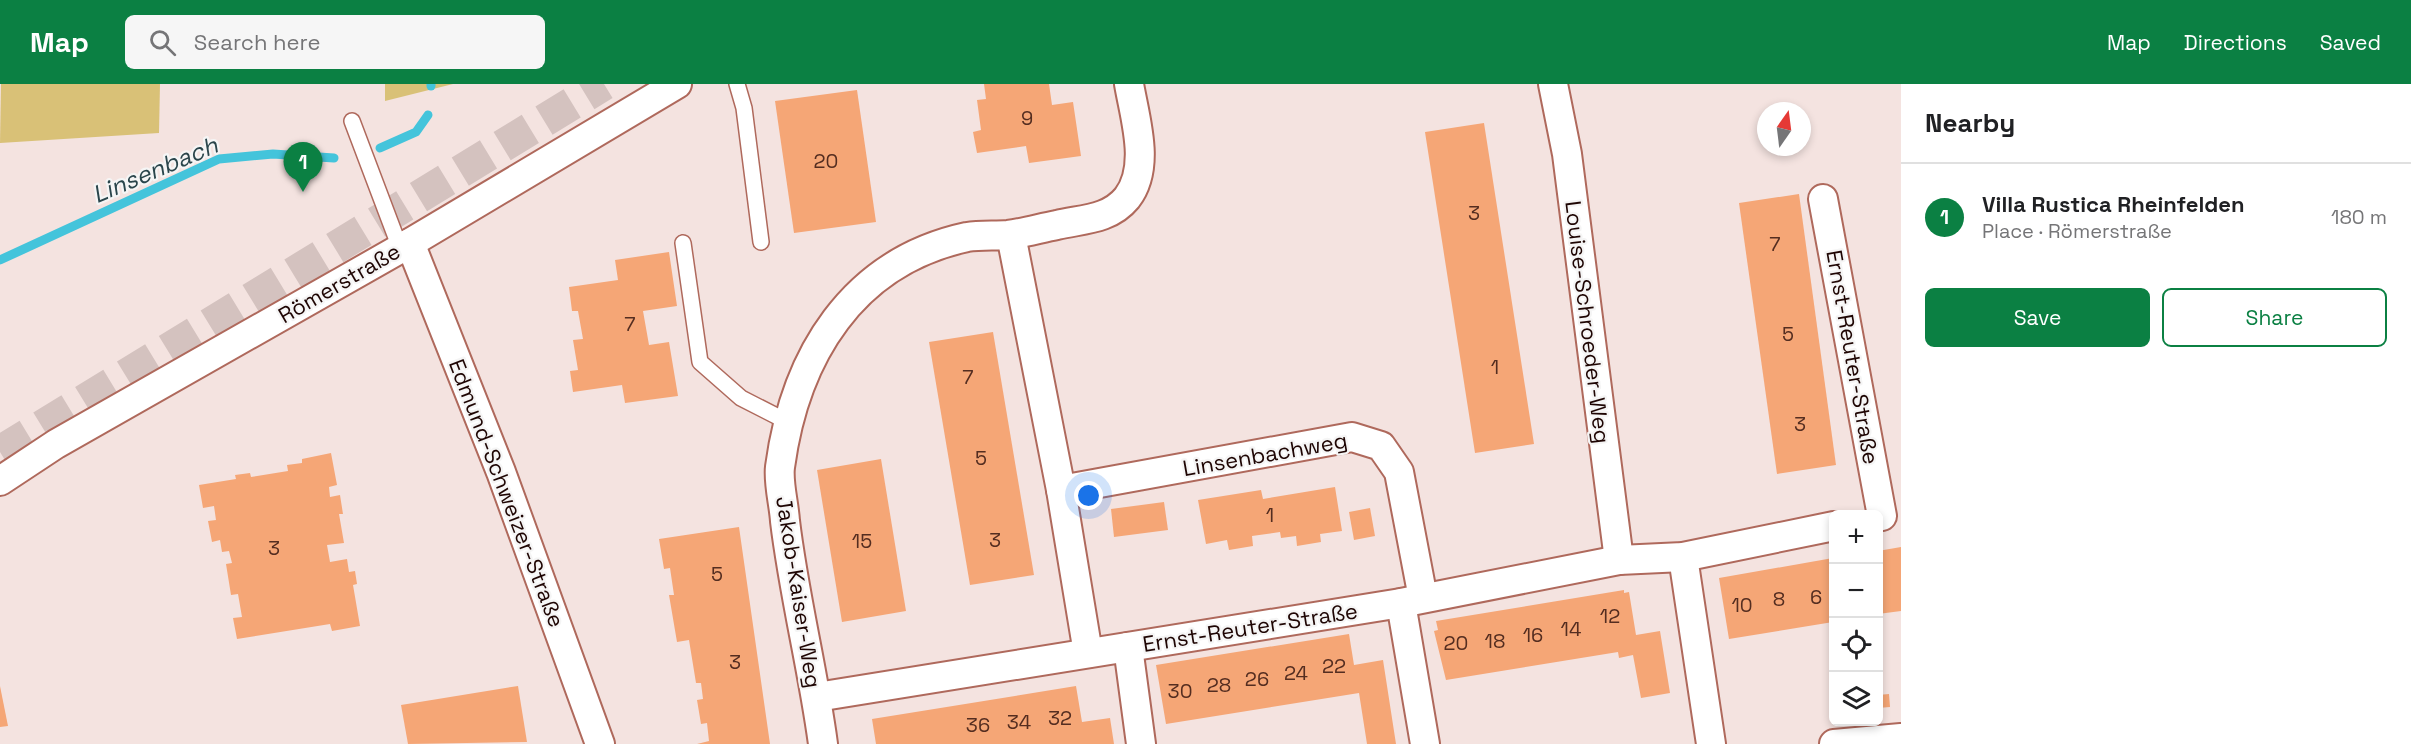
<!DOCTYPE html>
<meta charset="utf-8">
<style>
:root{--surface:#fff;--page:#f6f6f6;--text:#202124;--muted:#757577;--line:#e0e0e0;--accent:#0b8043}
body{margin:0;font-family:"Space Grotesk",sans-serif;background:var(--page);color:var(--text)}
.controls{position:absolute;right:18px;bottom:18px;display:grid;overflow:hidden;border-radius:9px;box-shadow:0 3px 9px #0003}
.controls button{width:54px;height:54px;display:grid;place-items:center;padding:0;border:0;border-bottom:2px solid var(--line);background:var(--surface);color:var(--text);font:30px sans-serif}
.compass{position:absolute;left:1757px;top:18px;width:54px;height:54px;border-radius:50%;background:var(--surface);box-shadow:0 3px 9px #0003;rotate:14deg}
.you{position:absolute;left:1089px;top:412px;width:21px;height:21px;margin:-15px;border:4px solid #fff;border-radius:50%;background:#1a73e8;box-shadow:0 0 0 9px #1a73e833}
.badge{display:grid;place-items:center;width:39px;height:39px;border-radius:50%;background:var(--accent);color:#fff;font-size:20px;font-weight:700}
.pin{position:absolute;translate:-50% -50px;filter:drop-shadow(0 2px 3px #0008)}
.pin::after{content:'';position:absolute;top:32px;width:21px;height:18px;background:inherit;clip-path:polygon(0 0,100% 0,50% 100%)}
.list{margin:0;padding:0;list-style:none}
h2{display:flex;justify-content:space-between;align-items:center;height:78px;margin:0;padding:0 24px;font-size:26px}
h2 small{font-size:20px;font-weight:400;color:var(--muted)}
.list li{display:grid;grid-template-columns:39px 1fr auto;gap:18px;align-items:center;box-sizing:border-box;height:108px;padding:0 24px;border-top:2px solid var(--line)}
.list b{display:block;font-size:22px;white-space:nowrap}
.list p{margin:0;font-size:20px;white-space:nowrap;color:var(--muted)}
.list em{font-size:20px;font-style:normal;color:var(--muted)}
.actions{display:flex;gap:12px;padding:18px 24px}
.actions a{flex:1;padding:14px 0;border:2px solid var(--accent);border-radius:9px;text-align:center;font-size:21px;color:var(--accent)}
.actions .main{background:var(--accent);color:#fff}
.icon{flex:none;width:33px;height:33px;fill:none;stroke:currentColor;stroke-width:2;stroke-linecap:round;stroke-linejoin:round}
.map{position:relative;flex:none;width:1901px;height:660px;overflow:hidden}
header{display:flex;align-items:center;gap:36px;box-sizing:border-box;height:84px;padding:0 30px;background:var(--accent);color:#fff}
header strong{font-size:28px}
nav{display:flex;gap:33px;margin-inline-start:auto;font-size:21px}
.search{width:420px;height:54px;background:var(--page);display:flex;align-items:center;gap:15px;box-sizing:border-box;padding:0 21px;border-radius:9px;color:var(--muted);font-size:22px}
main{display:flex}
aside{flex:1;background:var(--surface)}
.map>svg:first-child{display:block}
.green{fill:#d9c177}
.lines{fill:none;stroke-linecap:round;stroke-linejoin:round}
.stream{stroke:#44c4db;stroke-width:9}
.building{fill:#f5a676}
.primary-tunnel{stroke:#d4c2bf;stroke-width:33;stroke-dasharray:33 16;stroke-linecap:butt}
.service-casing{stroke:#af695c;stroke-width:18}
.minor-casing{stroke:#af695c;stroke-width:32}
.service{stroke:#fff;stroke-width:15}
.minor{stroke:#fff;stroke-width:28}
.labels{text-anchor:middle;stroke-width:4.5;stroke-linejoin:round;paint-order:stroke}
.number-label{font-size:20px;fill:#542d20}
.street-label{font-size:22px;fill:#1e0503;stroke:#f5f5f5}
.water-label{font-size:24px;font-style:italic;fill:#2a454b;stroke:#f5f5f5}
</style>
<header>
<strong>Map</strong>
<div class="search"><svg class="icon" aria-label="search" viewBox="0 0 24 24"><circle cx="10" cy="10" r="6"/><path d="M15 15l6 6"/></svg>Search here</div>
<nav><a>Map</a><a>Directions</a><a>Saved</a></nav>
</header>
<main>
<div class="map">
<svg width="1901" height="660" viewBox="0 0 1901 660">
<rect width="100%" height="100%" fill="#f4e3e0"/>
<!-- green -->
<g class="green">
<polygon points="1,0 160,0 159,49 0,59"/>
<polygon points="385,0 453,0 385,17"/>
</g>
<g class="lines">
<!-- stream -->
<g class="stream">
<polyline points="431,2 431,0"/>
<polyline points="380,64 416,48 428,31"/>
<polyline points="0,176 219,75 273,70 334,74"/>
</g>
</g>
<!-- building -->
<g class="building">
<polygon points="984,0 1049,0 1052,21 1073,18 1081,72 1029,79 1026,62 977,69 973,48 981,46 977,16 986,15"/>
<polygon points="857,6 876,138 794,149 775,17"/>
<polygon points="1484,39 1534,360 1475,369 1425,48"/>
<polygon points="1799,110 1836,381 1777,390 1739,119"/>
<polygon points="669,168 677,222 643,227 649,261 669,258 678,312 625,319 622,301 573,308 570,287 578,286 573,256 583,255 578,227 572,227 569,203 618,196 615,176"/>
<polygon points="993,248 1034,491 970,501 929,258"/>
<polygon points="331,369 337,401 329,403 330,413 340,411 343,430 339,430 344,459 327,461 330,478 347,475 349,488 355,487 357,500 353,501 360,542 332,547 330,540 237,555 233,534 242,533 238,510 231,511 226,480 232,479 229,467 222,468 220,456 212,458 208,437 216,436 214,422 203,424 199,401 236,395 235,391 250,389 251,393 288,387 287,381 302,379 302,375"/>
<polygon points="881,375 906,527 842,538 817,386"/>
<polygon points="1335,403 1342,447 1320,450 1321,458 1297,462 1296,452 1281,454 1280,448 1252,452 1253,462 1229,466 1227,456 1206,460 1198,416 1261,406 1263,415"/>
<polygon points="1164,418 1168,446 1114,453 1111,425"/>
<polygon points="1370,424 1375,452 1354,456 1349,428"/>
<polygon points="739,443 770,660 697,660 709,657 707,639 701,640 697,616 703,615 701,599 696,599 689,556 677,558 669,511 674,511 670,484 664,485 659,455"/>
<polygon points="1901,463 1901,527 1878,530 1878,467"/>
<polygon points="1833,474 1833,538 1729,555 1719,494"/>
<polygon points="1624,506 1624,509 1629,508 1636,551 1660,547 1670,609 1641,614 1633,571 1619,574 1618,568 1446,596 1434,547 1438,546 1436,537"/>
<polygon points="1349,550 1354,581 1383,576 1396,660 1367,660 1359,609 1166,640 1156,581"/>
<polygon points="0,602 8,642 0,643"/>
<polygon points="518,602 527,658 408,660 401,621"/>
<polygon points="1076,602 1082,638 1110,634 1114,660 876,660 872,635"/>
<polygon points="1889,610 1890,623 1878,624 1878,611"/>
</g>
<g class="lines">
<!-- primary-tunnel -->
<polyline class="primary-tunnel" points="0,368 604,0"/>
<!-- service casing -->
<g class="service-casing">
<g id="service">
<polyline points="737,0 744,24 761,158"/>
<polyline points="352,37 400,164"/>
<polyline points="683,159 700,278 741,314 790,339"/>
</g>
</g>
<!-- minor casing -->
<g class="minor-casing">
<g id="minor">
<polyline points="1553,0 1567,70 1619,476"/>
<polyline points="1823,115 1882,432"/>
<polyline points="1011,151 1061,406 1088,569"/>
<polyline points="410,159 501,388 600,660"/>
<polyline points="0,397 56,360 410,159 677,0"/>
<polyline points="1061,406 1352,353 1381,362 1399,388 1423,514"/>
<polyline points="1683,473 1711,660"/>
<polyline points="1401,519 1425,660"/>
<polyline points="1128,563 1141,660"/>
<polyline points="817,613 1401,519 1619,476 1683,473 1834,442"/>
<path d="M823 660C813 585 794 512 785 437 784 420 778 399 780 383 795 272 852 178 967 153 980 151 995 152 1008 151 1024 149 1041 144 1057 141 1082 135 1109 136 1127 114 1151 83 1135 35 1129 0"/>
<polyline points="1834,660 1901,654"/>
</g>
</g>
<!-- service -->
<use href="#service" class="service"/>
<!-- minor -->
<use href="#minor" class="minor"/>
</g>
<g class="labels">
<!-- number labels -->
<g class="number-label">
<text x="1027" y="41">9</text>
<text x="826" y="84">20</text>
<text x="1474" y="136">3</text>
<text x="1775" y="167">7</text>
<text x="630" y="247">7</text>
<text x="1788" y="257">5</text>
<text x="1495" y="290">1</text>
<text x="968" y="300">7</text>
<text x="1800" y="347">3</text>
<text x="981" y="381">5</text>
<text x="1270" y="438">1</text>
<text x="995" y="463">3</text>
<text x="862" y="464">15</text>
<text x="274" y="471">3</text>
<text x="717" y="497">5</text>
<text x="1816" y="520">6</text>
<text x="1779" y="522">8</text>
<text x="1742" y="528">10</text>
<text x="1610" y="539">12</text>
<text x="1571" y="552">14</text>
<text x="1533" y="558">16</text>
<text x="1495" y="564">18</text>
<text x="1456" y="566">20</text>
<text x="735" y="585">3</text>
<text x="1334" y="589">22</text>
<text x="1296" y="596">24</text>
<text x="1257" y="602">26</text>
<text x="1219" y="608">28</text>
<text x="1180" y="614">30</text>
<text x="1060" y="641">32</text>
<text x="1019" y="645">34</text>
<text x="978" y="648">36</text>
</g>
<!-- street labels -->
<g class="street-label">
<text transform="translate(339 199) rotate(-30)" y="8">Römerstraße</text>
<text transform="translate(1588 238) rotate(83)" y="8">Louise-Schroeder-Weg</text>
<text transform="translate(1853 273) rotate(80)" y="8">Ernst-Reuter-Straße</text>
<text transform="translate(1265 370) rotate(-10)" y="8">Linsenbachweg</text>
<text transform="translate(507 409) rotate(69)" y="8">Edmund-Schweizer-Straße</text>
<text transform="translate(799 508) rotate(81)" y="8">Jakob-Kaiser-Weg</text>
<text transform="translate(1250 543) rotate(-9)" y="8">Ernst-Reuter-Straße</text>
</g>
<!-- water labels -->
<g class="water-label">
<text transform="translate(155 86) rotate(-23)" y="8">Linsenbach</text>
</g>
</g>
</svg>
<div class="controls">
<button>+</button>
<button>−</button>
<button><svg class="icon" aria-label="locate" viewBox="0 0 24 24"><circle cx="12" cy="12" r="6"/><path d="M12 2v4M12 18v4M2 12h4M18 12h4"/></svg></button>
<button><svg class="icon" aria-label="layers" viewBox="0 0 24 24"><path d="M12 4l9 5-9 5-9-5zM3 14l9 5 9-5"/></svg></button>
</div>
<svg class="compass" viewBox="-18 -18 36 36"><path d="M0-13l5 13h-10z" fill="#e53935"/><path d="M0 13l5-13h-10z" fill="#757577"/></svg>
<div class="you"></div>
<div class="pin badge" style="left:303px;top:108px">1</div>
</div>
<aside>
<h2>Nearby<small></small></h2>
<ul class="list">
<li><span class="badge">1</span><div><b>Villa Rustica Rheinfelden</b><p>Place · Römerstraße</p></div><em>180 m</em></li>
</ul>
<div class="actions"><a class="main">Save</a><a>Share</a></div>
</aside>
</main>
